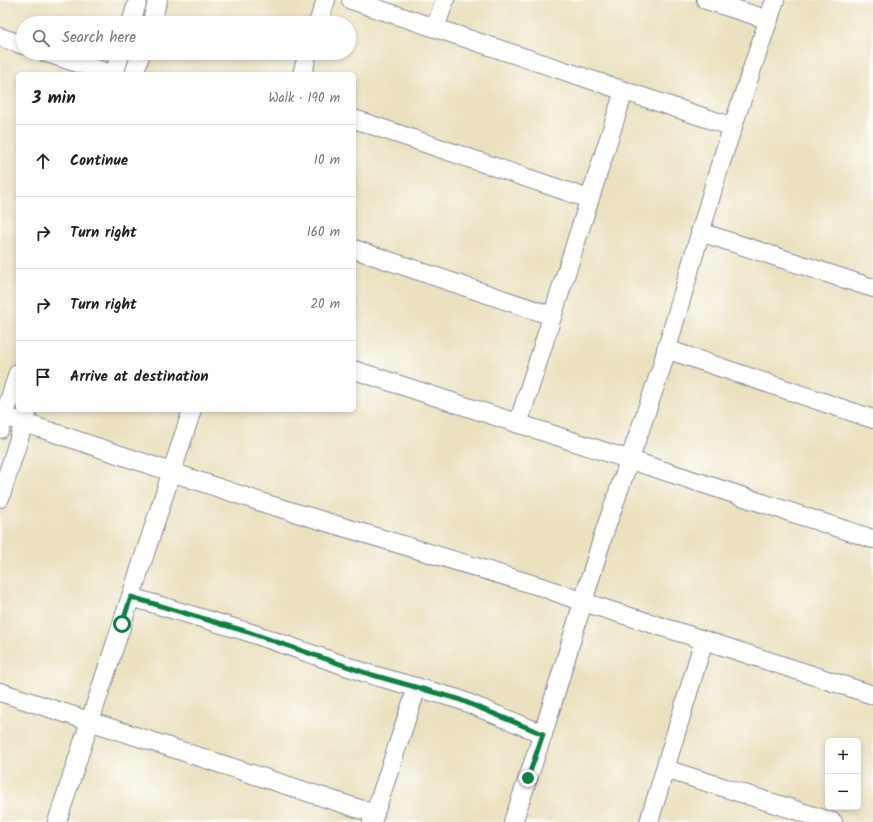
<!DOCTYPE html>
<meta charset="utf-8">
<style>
:root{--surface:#fff;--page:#f6f6f6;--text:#222;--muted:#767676;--line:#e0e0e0}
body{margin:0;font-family:Kalam,sans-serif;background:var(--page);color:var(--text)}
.controls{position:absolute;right:12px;bottom:12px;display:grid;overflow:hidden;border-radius:6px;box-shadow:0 2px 6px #0003}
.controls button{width:36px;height:36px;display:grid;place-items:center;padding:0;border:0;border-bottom:1px solid var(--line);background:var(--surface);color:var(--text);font:20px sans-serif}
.stop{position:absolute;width:12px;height:12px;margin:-9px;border:3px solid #0b8043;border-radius:50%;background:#fff}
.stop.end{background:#0b8043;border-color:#fff;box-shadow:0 1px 4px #0008}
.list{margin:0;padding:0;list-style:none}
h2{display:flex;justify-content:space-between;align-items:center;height:52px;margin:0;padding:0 16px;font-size:17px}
h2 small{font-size:13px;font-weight:400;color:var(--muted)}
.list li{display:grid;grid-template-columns:26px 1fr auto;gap:12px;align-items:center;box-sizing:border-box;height:72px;padding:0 16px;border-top:1px solid var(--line)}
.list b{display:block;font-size:15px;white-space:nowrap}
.list em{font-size:13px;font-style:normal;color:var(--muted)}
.icon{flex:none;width:22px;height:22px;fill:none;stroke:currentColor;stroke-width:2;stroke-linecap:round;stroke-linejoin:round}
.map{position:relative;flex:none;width:873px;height:822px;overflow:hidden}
.search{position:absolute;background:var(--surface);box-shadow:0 2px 6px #0003;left:16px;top:16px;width:340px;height:44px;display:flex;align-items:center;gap:10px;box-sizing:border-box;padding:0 14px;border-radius:22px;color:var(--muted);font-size:15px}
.panel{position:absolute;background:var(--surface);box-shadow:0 2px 6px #0003;left:16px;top:72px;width:340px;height:340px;border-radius:6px}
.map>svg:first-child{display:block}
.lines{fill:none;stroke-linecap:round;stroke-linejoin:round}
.street-casing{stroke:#83888f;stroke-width:20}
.street{stroke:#fff;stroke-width:18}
.route{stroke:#0b8043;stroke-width:5}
</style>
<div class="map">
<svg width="873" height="822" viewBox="0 0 873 822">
<rect width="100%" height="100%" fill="#fdfcf7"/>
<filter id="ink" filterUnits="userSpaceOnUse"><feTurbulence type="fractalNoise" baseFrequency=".025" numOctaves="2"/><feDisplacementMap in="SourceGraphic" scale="8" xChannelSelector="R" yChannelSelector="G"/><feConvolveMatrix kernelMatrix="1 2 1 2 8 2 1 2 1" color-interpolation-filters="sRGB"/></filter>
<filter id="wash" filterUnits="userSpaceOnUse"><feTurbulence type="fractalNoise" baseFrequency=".012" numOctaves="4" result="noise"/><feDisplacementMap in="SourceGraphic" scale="16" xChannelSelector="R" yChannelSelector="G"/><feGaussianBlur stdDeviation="0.9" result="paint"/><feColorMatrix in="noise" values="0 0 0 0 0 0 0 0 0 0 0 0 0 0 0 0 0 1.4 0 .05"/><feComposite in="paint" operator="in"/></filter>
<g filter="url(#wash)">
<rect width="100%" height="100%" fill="#ebe1c0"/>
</g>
<g filter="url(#ink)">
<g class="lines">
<!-- street casing -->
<g class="street-casing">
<g id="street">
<polyline points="351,0 733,127"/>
<polyline points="706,0 769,20"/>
<polyline points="131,23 138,0"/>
<polyline points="151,23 158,0"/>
<polyline points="318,23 326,0"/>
<polyline points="435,28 445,0"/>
<polyline points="0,37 23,45"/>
<polyline points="47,53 111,74"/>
<polyline points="114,74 121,53"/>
<polyline points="134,74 141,53"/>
<polyline points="302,74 308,53"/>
<polyline points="354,119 589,199"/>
<polyline points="700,232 873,288"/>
<polyline points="354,249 552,316"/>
<polyline points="666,349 873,419"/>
<polyline points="354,370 873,539"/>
<polyline points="4,416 270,505 545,588 583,602 704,640 873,695"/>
<polyline points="518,424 624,91"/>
<polyline points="0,429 18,373"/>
<polyline points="0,498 28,410"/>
<polyline points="131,597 248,632 369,674 458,699 543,734"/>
<polyline points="0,692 375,814"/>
<polyline points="665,769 833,822"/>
<polyline points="57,822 192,410"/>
<polyline points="372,822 417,687"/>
<polyline points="513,822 543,734 603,536 661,369 719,168 775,0"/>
<polyline points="649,822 704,640"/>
</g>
</g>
<!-- street -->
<use href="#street" class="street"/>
</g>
</g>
<g class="lines" filter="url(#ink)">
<!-- route -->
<polyline class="route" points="122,624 131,597 248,632 369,674 458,699 543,734 528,778"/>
</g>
</svg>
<div class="controls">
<button>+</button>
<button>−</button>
</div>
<div class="stop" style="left:122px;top:624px"></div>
<div class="stop end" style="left:528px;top:778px"></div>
<div class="search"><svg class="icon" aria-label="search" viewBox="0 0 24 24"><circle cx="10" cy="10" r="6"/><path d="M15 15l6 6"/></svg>Search here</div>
<section class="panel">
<h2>3 min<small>Walk · 190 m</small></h2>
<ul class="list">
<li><svg class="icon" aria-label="ahead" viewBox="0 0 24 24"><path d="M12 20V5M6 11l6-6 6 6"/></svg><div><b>Continue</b></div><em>10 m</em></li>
<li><svg class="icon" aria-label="right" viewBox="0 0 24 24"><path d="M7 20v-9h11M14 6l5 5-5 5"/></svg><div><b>Turn right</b></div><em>160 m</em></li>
<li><svg class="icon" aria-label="right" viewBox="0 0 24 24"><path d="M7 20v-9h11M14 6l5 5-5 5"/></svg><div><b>Turn right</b></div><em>20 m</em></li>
<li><svg class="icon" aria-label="arrive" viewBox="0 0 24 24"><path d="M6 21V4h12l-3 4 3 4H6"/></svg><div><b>Arrive at destination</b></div></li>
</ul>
</section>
</div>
